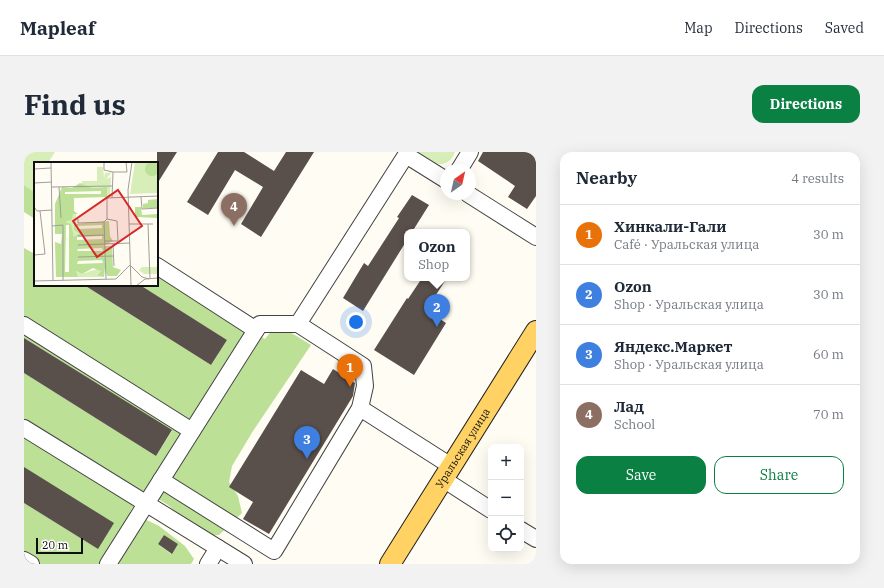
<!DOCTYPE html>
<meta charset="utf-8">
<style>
:root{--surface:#fff;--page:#f2f2f3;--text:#1f2937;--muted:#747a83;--line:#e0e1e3;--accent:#0b8043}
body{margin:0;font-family:"IBM Plex Serif",serif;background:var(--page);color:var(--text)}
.controls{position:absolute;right:12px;bottom:12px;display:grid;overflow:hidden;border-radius:8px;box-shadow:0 4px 16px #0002}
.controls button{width:36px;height:36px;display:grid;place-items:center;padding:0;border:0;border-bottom:1px solid var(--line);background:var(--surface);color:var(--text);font:20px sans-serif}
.compass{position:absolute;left:416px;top:12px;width:36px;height:36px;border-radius:50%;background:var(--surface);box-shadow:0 4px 16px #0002;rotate:34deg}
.scale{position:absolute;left:12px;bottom:10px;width:47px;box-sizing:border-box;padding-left:4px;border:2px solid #101010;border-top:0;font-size:11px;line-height:14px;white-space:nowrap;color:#101010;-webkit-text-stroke:3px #fff;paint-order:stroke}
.you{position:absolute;left:332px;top:170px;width:14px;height:14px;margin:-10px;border:3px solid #fff;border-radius:50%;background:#1a73e8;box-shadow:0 0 0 6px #1a73e833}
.badge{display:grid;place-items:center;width:26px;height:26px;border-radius:50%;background:var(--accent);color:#fff;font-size:13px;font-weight:700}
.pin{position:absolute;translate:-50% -33px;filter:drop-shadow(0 1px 2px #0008)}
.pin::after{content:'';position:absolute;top:21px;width:14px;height:12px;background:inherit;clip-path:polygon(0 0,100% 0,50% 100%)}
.popup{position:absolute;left:380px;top:77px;width:66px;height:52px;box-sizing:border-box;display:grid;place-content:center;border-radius:8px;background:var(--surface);filter:drop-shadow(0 1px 3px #0005);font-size:13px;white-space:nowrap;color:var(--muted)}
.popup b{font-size:15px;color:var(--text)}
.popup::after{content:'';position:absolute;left:50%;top:100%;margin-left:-8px;border:8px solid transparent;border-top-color:var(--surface)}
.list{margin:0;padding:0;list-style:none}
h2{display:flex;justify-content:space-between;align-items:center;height:52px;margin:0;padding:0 16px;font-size:17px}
h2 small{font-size:13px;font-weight:400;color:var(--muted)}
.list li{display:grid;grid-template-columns:26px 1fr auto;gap:12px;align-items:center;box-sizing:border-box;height:60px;padding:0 16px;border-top:1px solid var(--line)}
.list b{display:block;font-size:15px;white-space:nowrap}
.list p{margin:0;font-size:13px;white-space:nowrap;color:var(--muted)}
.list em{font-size:13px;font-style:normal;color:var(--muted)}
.actions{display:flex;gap:8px;padding:12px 16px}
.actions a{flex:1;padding:9px 0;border:1px solid var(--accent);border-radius:12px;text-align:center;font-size:14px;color:var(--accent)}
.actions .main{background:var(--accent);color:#fff}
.icon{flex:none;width:22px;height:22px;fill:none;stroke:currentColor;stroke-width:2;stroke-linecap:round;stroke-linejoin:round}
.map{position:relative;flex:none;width:512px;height:412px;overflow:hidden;border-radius:12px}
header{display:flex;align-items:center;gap:24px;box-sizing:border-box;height:56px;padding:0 20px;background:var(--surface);border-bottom:1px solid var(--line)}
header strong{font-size:19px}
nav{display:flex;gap:22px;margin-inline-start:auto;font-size:14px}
.intro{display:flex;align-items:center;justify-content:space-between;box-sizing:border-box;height:96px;padding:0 24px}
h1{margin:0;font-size:28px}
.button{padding:10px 18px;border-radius:12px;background:var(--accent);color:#fff;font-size:14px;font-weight:700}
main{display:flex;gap:24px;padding:0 24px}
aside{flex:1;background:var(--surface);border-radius:12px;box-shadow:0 4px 16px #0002}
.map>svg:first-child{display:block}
.green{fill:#d7eeb8}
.forest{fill:#bbe096;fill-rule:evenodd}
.building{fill:#5a504b}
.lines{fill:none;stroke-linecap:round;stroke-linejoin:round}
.minor-casing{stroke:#434343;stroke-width:18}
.major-casing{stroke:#212121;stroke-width:22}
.minor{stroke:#fff;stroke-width:16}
.major{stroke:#ffd263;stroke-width:20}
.labels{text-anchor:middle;stroke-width:4;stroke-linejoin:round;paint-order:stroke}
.street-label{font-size:11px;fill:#101010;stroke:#fff}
.inset-road{fill:none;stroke:#9f9e98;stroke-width:1}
.view{fill:#d62828;fill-opacity:0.15;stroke:#d62828;stroke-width:2}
.inset-edge{fill:none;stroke:#101010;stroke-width:2}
</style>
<header>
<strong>Mapleaf</strong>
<nav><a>Map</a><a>Directions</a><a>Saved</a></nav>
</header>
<div class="intro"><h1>Find us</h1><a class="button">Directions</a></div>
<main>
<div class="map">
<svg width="512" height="412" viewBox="0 0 512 412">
<rect width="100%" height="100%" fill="#fffcf3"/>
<!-- green -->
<g class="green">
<polygon points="0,0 31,0 24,11 11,11 11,37 9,40 0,33"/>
<path d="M393 0H431C430 3 428 6 426 8 416 18 401 7 393 1Z"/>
</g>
<!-- forest -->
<g class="forest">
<polygon points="0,33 11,41 11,67 0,60"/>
<path d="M0 96 11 102V133H60L187 213 203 188 116 133H133V118L241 187 253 172 287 193 229 279 208 314 205 330 214 344 218 361 195 383 178 384 144 353 131 345 114 346 106 360 135 374 161 394 170 407 167 412H0V351L74 397 0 315V221L132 304 148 279 0 186ZM140 383 154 392 147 402 134 392Z"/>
</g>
<!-- building -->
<g class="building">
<polygon points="133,0 153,0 133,32"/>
<polygon points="194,0 220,0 250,19 262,0 290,0 237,85 217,72 239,35 211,18 184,63 163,50"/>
<polygon points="459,0 512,0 512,44 503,57 484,45 491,34 454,9"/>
<polygon points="388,43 405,53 388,80 383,80 383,88 339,159 319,146 340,111 344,114 375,66 373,65"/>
<polygon points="398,126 423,126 402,158 422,171 390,223 350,198 383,146 384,147"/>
<polygon points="60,133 116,133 203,188 187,213"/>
<polygon points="0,186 148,278 132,304 0,221"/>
<polygon points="309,217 331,231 329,244 245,382 219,367 229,350 205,335 277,218 300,232"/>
<polygon points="0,315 90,371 74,397 0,351"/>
<polygon points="140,383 154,392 148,402 134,392"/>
</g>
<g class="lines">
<!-- minor casing -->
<g class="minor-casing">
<g id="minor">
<polyline points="435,18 446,0"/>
<polyline points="444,42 512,85"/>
<polyline points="133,114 232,178 236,172 274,172 382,3 422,28"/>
<polyline points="0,173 168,279"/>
<polyline points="336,256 427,314"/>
<polyline points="0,276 220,412"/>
<polyline points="419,327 467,358"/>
<polyline points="137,328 250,399 336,256 341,234 339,214 274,172"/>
<polyline points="497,378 512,387"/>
<polyline points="0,408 7,412"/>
<polyline points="84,412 232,178"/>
<polyline points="184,412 194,396"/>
</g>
</g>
<!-- major casing -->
<g class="major-casing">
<g id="major">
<path id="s1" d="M366 412 512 179"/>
</g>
</g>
<!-- minor -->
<use href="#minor" class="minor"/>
<!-- major -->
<use href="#major" class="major"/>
</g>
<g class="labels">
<!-- street labels -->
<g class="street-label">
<text dy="4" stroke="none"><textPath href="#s1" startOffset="137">Уральская улица</textPath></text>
</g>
</g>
<!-- overview -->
<g transform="translate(10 10)">
<rect width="124" height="124" fill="#fffcf3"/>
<path d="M101 0H124V31L96 32ZM63 5H69L70 16 71 11 78 10 72 17 77 15 76 35H73L71 25 58 26 48 22V19H63ZM39 52H42V61L40 62 45 71 40 75 37 64 32 58 36 57ZM108 105H124V112H110L105 108ZM63 107 67 109 63 114 66 115H44L41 109 48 112Z" fill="#d7eeb8"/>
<path d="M111 7a7 7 0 1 1 14 0a7 7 0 1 1-14 0ZM46 21 58 26 73 25V35L40 36V49L44 52H39L38 57 32 60 37 62 40 75 45 71 40 68V62L75 59 76 74 79 79 69 84H78L79 105 87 108 83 114H73L71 106 70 115 63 114 67 109 59 106 48 112 42 109 44 115H22L21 80 27 82 28 72H21V42L28 25 38 26ZM67 29V32H31V30ZM32 63H35V110H31ZM68 63V66L42 67 43 64ZM68 74V77L43 78V75ZM68 86 69 89H43L44 87ZM68 98 69 101 43 102 44 99ZM124 37V46H109V42L114 41V38ZM101 45H107L108 53 124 52V56L101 55Z" fill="#bbe096" fill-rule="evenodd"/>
<path class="inset-road" d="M17 0 19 118M70 0V8L79 10H93L92 0M0 7 17 6M0 21 18 20M18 25 78 24M25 25 27 56M107 35 108 47 124 46M78 36 79 10M0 45 3 49 18 48M44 57V61L70 60 73 57V36L124 34M70 60 72 117M95 62H119M114 62 116 117M18 64 29 63V118M44 74 70 73M70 79H84L83 59 73 57M79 82 80 104M44 83 96 81M0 93 11 92 6 49M44 95 80 94M97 104 108 115 115 117M82 117 96 103M0 119 82 117M97 124 94 28 98 0M102 124 111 117 124 116"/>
<path class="view" d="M84 28 108 64 63 95 39 59Z"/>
<rect width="124" height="124" class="inset-edge"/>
</g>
</svg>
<div class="controls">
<button>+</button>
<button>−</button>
<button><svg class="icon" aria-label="locate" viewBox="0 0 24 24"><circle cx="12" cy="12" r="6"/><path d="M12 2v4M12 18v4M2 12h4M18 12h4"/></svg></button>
</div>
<svg class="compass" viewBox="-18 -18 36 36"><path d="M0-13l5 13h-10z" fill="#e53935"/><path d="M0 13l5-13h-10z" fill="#747a83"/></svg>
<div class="scale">20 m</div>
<div class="you"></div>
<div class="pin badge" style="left:326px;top:235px;background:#e8710a">1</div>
<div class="pin badge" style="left:413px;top:175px;background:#3f7fe0">2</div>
<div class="popup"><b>Ozon</b>Shop</div>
<div class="pin badge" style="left:283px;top:307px;background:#3f7fe0">3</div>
<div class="pin badge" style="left:210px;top:74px;background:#8d6e63">4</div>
</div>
<aside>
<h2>Nearby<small>4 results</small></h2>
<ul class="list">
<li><span class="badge" style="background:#e8710a">1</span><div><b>Хинкали-Гали</b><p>Café · Уральская улица</p></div><em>30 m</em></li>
<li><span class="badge" style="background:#3f7fe0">2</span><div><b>Ozon</b><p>Shop · Уральская улица</p></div><em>30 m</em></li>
<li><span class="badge" style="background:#3f7fe0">3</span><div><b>Яндекс.Маркет</b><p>Shop · Уральская улица</p></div><em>60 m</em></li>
<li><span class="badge" style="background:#8d6e63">4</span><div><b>Лад</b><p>School</p></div><em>70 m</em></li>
</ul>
<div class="actions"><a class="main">Save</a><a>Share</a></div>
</aside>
</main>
